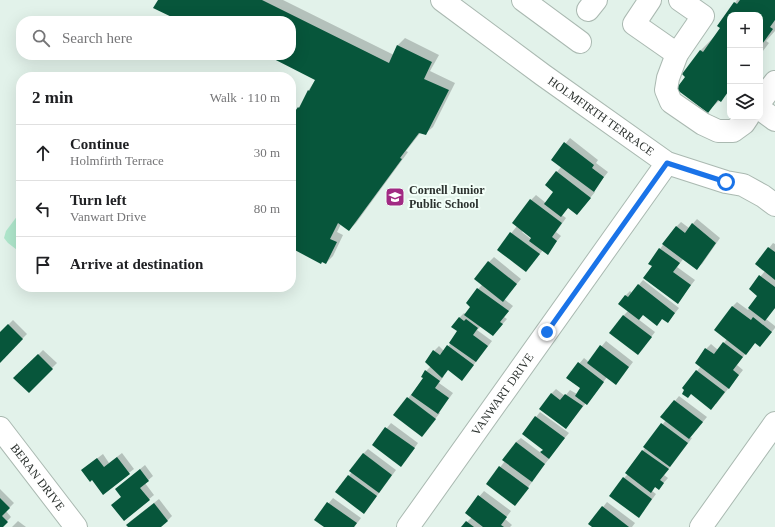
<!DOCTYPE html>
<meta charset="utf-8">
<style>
:root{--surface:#fff;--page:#f2f2f2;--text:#202124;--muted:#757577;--line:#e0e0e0}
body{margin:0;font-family:"Times New Roman",serif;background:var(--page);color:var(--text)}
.controls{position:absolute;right:12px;top:12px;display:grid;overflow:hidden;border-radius:8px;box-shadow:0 4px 16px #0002}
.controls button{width:36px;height:36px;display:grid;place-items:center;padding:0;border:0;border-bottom:1px solid var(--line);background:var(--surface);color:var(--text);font:20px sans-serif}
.stop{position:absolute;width:12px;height:12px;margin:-9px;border:3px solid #1a73e8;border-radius:50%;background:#fff}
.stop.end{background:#1a73e8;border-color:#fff;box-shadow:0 1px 4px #0008}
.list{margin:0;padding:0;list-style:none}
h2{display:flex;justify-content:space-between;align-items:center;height:52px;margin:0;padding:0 16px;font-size:17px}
h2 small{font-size:13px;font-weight:400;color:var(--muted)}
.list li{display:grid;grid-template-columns:26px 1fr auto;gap:12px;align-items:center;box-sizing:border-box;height:56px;padding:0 16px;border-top:1px solid var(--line)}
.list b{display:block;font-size:15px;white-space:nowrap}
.list p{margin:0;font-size:13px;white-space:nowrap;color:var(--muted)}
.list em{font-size:13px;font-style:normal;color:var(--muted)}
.icon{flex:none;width:22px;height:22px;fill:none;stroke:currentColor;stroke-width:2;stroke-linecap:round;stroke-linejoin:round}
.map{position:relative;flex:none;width:775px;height:527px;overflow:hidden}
.search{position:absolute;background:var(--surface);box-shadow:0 4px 16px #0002;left:16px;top:16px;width:280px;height:44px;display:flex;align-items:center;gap:10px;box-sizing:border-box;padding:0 14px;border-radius:16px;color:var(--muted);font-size:15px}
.panel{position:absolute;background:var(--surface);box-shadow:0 4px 16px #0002;left:16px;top:72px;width:280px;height:220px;border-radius:16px}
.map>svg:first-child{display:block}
.green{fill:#afe7cc}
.shadow{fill:#0003;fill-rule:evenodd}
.building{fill:#07563b}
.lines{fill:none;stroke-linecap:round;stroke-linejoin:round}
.minor-casing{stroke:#aab9b1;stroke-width:24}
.minor{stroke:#fff;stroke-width:22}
.route{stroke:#1a73e8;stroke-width:5}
.labels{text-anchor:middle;stroke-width:4;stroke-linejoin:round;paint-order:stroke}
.street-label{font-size:12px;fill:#2c322f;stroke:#f2fff8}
.poi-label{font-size:12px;font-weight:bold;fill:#2c322f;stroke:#f2fff8;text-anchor:start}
</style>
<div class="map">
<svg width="775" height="527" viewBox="0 0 775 527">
<rect width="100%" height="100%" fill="#e2f2ea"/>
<!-- green -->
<polygon class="green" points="21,211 21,253 8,243 4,238 6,231"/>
<!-- shadow -->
<g class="shadow">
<polygon points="159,0 283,0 394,55 398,45 405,38 439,55 430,71 455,83 433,127 425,134 421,132 406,151 408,152 356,223 349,230 341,224 337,232 343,235 333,256 326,263 291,247 291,117 302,104 308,91 316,79 269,55 291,55 291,21 182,21"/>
<polygon points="737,0 775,0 775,31 766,41 769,43 760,55 760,15 730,15 730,91 708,111 687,76 700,51 717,34 721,28 718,26"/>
<path d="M570 138 598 160 596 163 608 172 593 191 595 192 577 214 569 207 562 215 566 218 556 232 561 236 547 253 543 250 530 266 498 250 517 226 513 223 531 200 536 195 546 203 555 191 546 185 561 167 552 160ZM523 231 533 238 532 240 522 232Z"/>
<polygon points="697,219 720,238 702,264 697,268 684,258 677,267 695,280 678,302 653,266 660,249 676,227 681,222 689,228"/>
<polygon points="773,243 775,244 775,308 766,319 775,326 775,328 760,346 756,342 746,353 737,365 743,370 716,404 686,390 683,388 701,366 696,363 706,349 711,344 718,350 727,339 715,330 733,306 737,302 748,310 759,296 750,289 765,271 769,248"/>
<polygon points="494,257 521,279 504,299 513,306 504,317 507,319 493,335 481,326 477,330 492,341 462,380 448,369 443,375 444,376 439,383 453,393 439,412 440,413 422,435 395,415 424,378 426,371 431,366 434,351 439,346 444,351 451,343 459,331 459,318 464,313 466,314 472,306 478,289 482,285 489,262"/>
<polygon points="643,280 679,308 668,322 663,318 643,314 638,319 655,332 638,354 623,316 628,311 625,296 630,291 632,293"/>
<polygon points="13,320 27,334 0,361 0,333"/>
<polygon points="606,341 633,362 616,384 607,377 591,399 586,403 566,428 551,394 556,389 565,396 570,390 577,394 582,388 568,377 584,358 589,362"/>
<polygon points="43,350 57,363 29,391 15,378"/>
<polygon points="679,396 707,417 690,437 692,438 664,475 668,478 659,488 656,486 652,491 656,494 643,512 624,478 628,474 626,473 666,420 662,417"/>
<polygon points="540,412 569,433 548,458 549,459 531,481 532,482 519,500 487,484 505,461 516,442 521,438 541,453 544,449 536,417"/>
<polygon points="391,423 418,443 405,461 373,445"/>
<polygon points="368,449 396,470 368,508 349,476 363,454"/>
<polygon points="122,453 134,469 103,493 87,466 103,454 109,463"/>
<polygon points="145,465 153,476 145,483 154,495 124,520 112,505 122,496 116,489"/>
<polygon points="0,489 14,503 6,511 11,517 1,527 0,527"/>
<polygon points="484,491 511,511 505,519 512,525 510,527 462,527 472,517 466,512"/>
<polygon points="333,498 361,518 354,527 326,527 316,519"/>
<polygon points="159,499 172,516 167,521 159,527 129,527 127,525 132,520"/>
<polygon points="607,502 635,523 632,527 593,527 603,507"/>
<polygon points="18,521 26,527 12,527"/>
</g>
<!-- building -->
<g class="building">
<polygon points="158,0 262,0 389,63 397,45 432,62 424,79 449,90 426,135 419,133 400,158 402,159 349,231 338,223 330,239 337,242 326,264 322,262 321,264 291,248 291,117 298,107 299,108 308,90 309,91 315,80 266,55 291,55 291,21 180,21 153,8"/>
<polygon points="740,0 775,0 775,20 770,27 773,29 760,47 760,15 730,15 730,89 721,102 718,100 708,113 676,89 685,77 682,74 700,50 703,52 720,28 717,26 734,2 737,4"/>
<polygon points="564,142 594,165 592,168 604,177 594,192 551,160"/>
<polygon points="556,171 591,198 577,215 568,208 561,217 544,204 553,192 545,185"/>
<polygon points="530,199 562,223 552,237 557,241 548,255 529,241 531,238 512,223"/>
<polygon points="692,223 716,243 697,270 662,244 676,226 685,233"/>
<polygon points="510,232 540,254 526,272 497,250"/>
<polygon points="768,247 775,252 775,280 755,264"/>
<polygon points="659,248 680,263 673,272 691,285 678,304 643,278 652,266 648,264"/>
<polygon points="488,261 517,284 503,302 474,279"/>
<polygon points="759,275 775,287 775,308 765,321 748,308 757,296 749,289"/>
<polygon points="638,284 675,313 668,323 662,319 657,326 643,315 639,320 618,304 625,295 628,297"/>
<polygon points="477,288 509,311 500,322 503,324 493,336 464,315 470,307 466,303"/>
<polygon points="732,306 751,320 753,317 772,332 760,347 755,343 746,355 714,330"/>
<polygon points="623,315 652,337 638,355 609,333"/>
<polygon points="459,317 464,321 466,319 478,328 473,335 488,346 476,362 449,343 457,331 451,327"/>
<polygon points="8,324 23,339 0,363 0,332"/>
<polygon points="723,342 743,357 733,370 739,375 729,389 695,363 705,348 714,354"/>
<polygon points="447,345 474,365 462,381 448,370 442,378 425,362 433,350 440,355"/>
<polygon points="600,345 629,367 616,385 587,363"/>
<polygon points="38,354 53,369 29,393 13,378"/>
<polygon points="578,362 604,382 587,405 575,396 580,388 566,378"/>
<polygon points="425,370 440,381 435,388 449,398 438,414 411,395 423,378 421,377"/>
<polygon points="696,370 725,392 711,410 691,394 688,398 682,394 684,390 682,388"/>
<polygon points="551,393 560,400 565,394 583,406 566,429 539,409"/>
<polygon points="407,397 436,419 422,437 393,415"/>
<polygon points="674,400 703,422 689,439 660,417"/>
<polygon points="535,416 565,438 549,459 540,452 543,450 522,434"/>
<polygon points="661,423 688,443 670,467 643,447"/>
<polygon points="385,427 415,448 401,467 372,445"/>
<polygon points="516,442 545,464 532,482 502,460"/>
<polygon points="642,450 669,469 660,480 664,483 659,490 655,487 651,493 625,473"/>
<polygon points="363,453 392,475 379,493 349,471"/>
<polygon points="117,457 130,474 103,495 92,480 90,482 81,470 97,458 104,467"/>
<polygon points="499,466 529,488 515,506 486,484"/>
<polygon points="140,469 149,481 140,488 150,500 124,521 111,505 121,497 115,489"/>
<polygon points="348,475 377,496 364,514 335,492"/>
<polygon points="623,477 652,499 639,518 609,496"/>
<polygon points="478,495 507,517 501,525 504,527 483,527 465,513"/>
<polygon points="0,498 10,508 2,516 8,522 3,527 0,527"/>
<polygon points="327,502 357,523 354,527 324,527 314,520"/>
<polygon points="154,503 168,521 161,527 128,527 126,525"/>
<polygon points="602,506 629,527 592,527 588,524"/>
<polygon points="466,521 474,527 461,527"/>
</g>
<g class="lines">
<!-- minor casing -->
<g class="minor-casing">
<g id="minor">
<path id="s1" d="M442 0 543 75 667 163 726 182 743 185 763 196 775 205"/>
<polyline points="523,0 580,42"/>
<polyline points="650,0 634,24 677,54"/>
<polyline points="680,0 703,16 677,54 668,78 666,90 671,102 703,124 718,131 733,131 744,123 748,117"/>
<polyline points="588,10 596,0"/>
<polyline points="760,102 775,82"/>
<polyline points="760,109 775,120"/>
<path id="s2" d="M0 428 76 527"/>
<path id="s3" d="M408 527 667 163"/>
<polyline points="701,527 775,423"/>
</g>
</g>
<!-- minor -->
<use href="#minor" class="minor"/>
</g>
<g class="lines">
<!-- route -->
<polyline class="route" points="547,332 667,163 726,182"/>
</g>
<!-- icons -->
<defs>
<g id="school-square" transform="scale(1)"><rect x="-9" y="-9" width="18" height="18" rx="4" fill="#a12a83" stroke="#f2fff8"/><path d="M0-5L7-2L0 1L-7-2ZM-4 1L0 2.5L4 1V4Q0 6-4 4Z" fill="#fff"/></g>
</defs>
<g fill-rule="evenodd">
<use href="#school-square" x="395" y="197"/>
</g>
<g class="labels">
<!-- street labels -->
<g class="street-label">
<text dy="4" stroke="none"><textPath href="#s1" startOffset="197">HOLMFIRTH TERRACE</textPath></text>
<text dy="4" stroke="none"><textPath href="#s3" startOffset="163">VANWART DRIVE</textPath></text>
<text dy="4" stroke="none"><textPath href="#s2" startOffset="62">BERAN DRIVE</textPath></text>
</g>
<!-- poi labels -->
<g class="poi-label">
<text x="409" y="194">Cornell Junior<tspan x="409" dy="14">Public School</tspan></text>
</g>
</g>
</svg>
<div class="controls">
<button>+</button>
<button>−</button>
<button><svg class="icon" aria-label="layers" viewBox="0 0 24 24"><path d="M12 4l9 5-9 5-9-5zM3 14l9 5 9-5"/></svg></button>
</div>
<div class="stop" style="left:726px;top:182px"></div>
<div class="stop end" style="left:547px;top:332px"></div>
<div class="search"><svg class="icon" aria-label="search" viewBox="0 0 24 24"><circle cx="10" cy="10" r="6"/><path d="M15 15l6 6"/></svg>Search here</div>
<section class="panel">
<h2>2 min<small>Walk · 110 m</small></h2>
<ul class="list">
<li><svg class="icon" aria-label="ahead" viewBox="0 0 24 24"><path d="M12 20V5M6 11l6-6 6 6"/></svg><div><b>Continue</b><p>Holmfirth Terrace</p></div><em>30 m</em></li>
<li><svg class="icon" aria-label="left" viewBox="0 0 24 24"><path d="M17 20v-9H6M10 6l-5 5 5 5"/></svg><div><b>Turn left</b><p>Vanwart Drive</p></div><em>80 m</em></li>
<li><svg class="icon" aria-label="arrive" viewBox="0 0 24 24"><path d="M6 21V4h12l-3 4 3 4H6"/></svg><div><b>Arrive at destination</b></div></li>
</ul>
</section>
</div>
